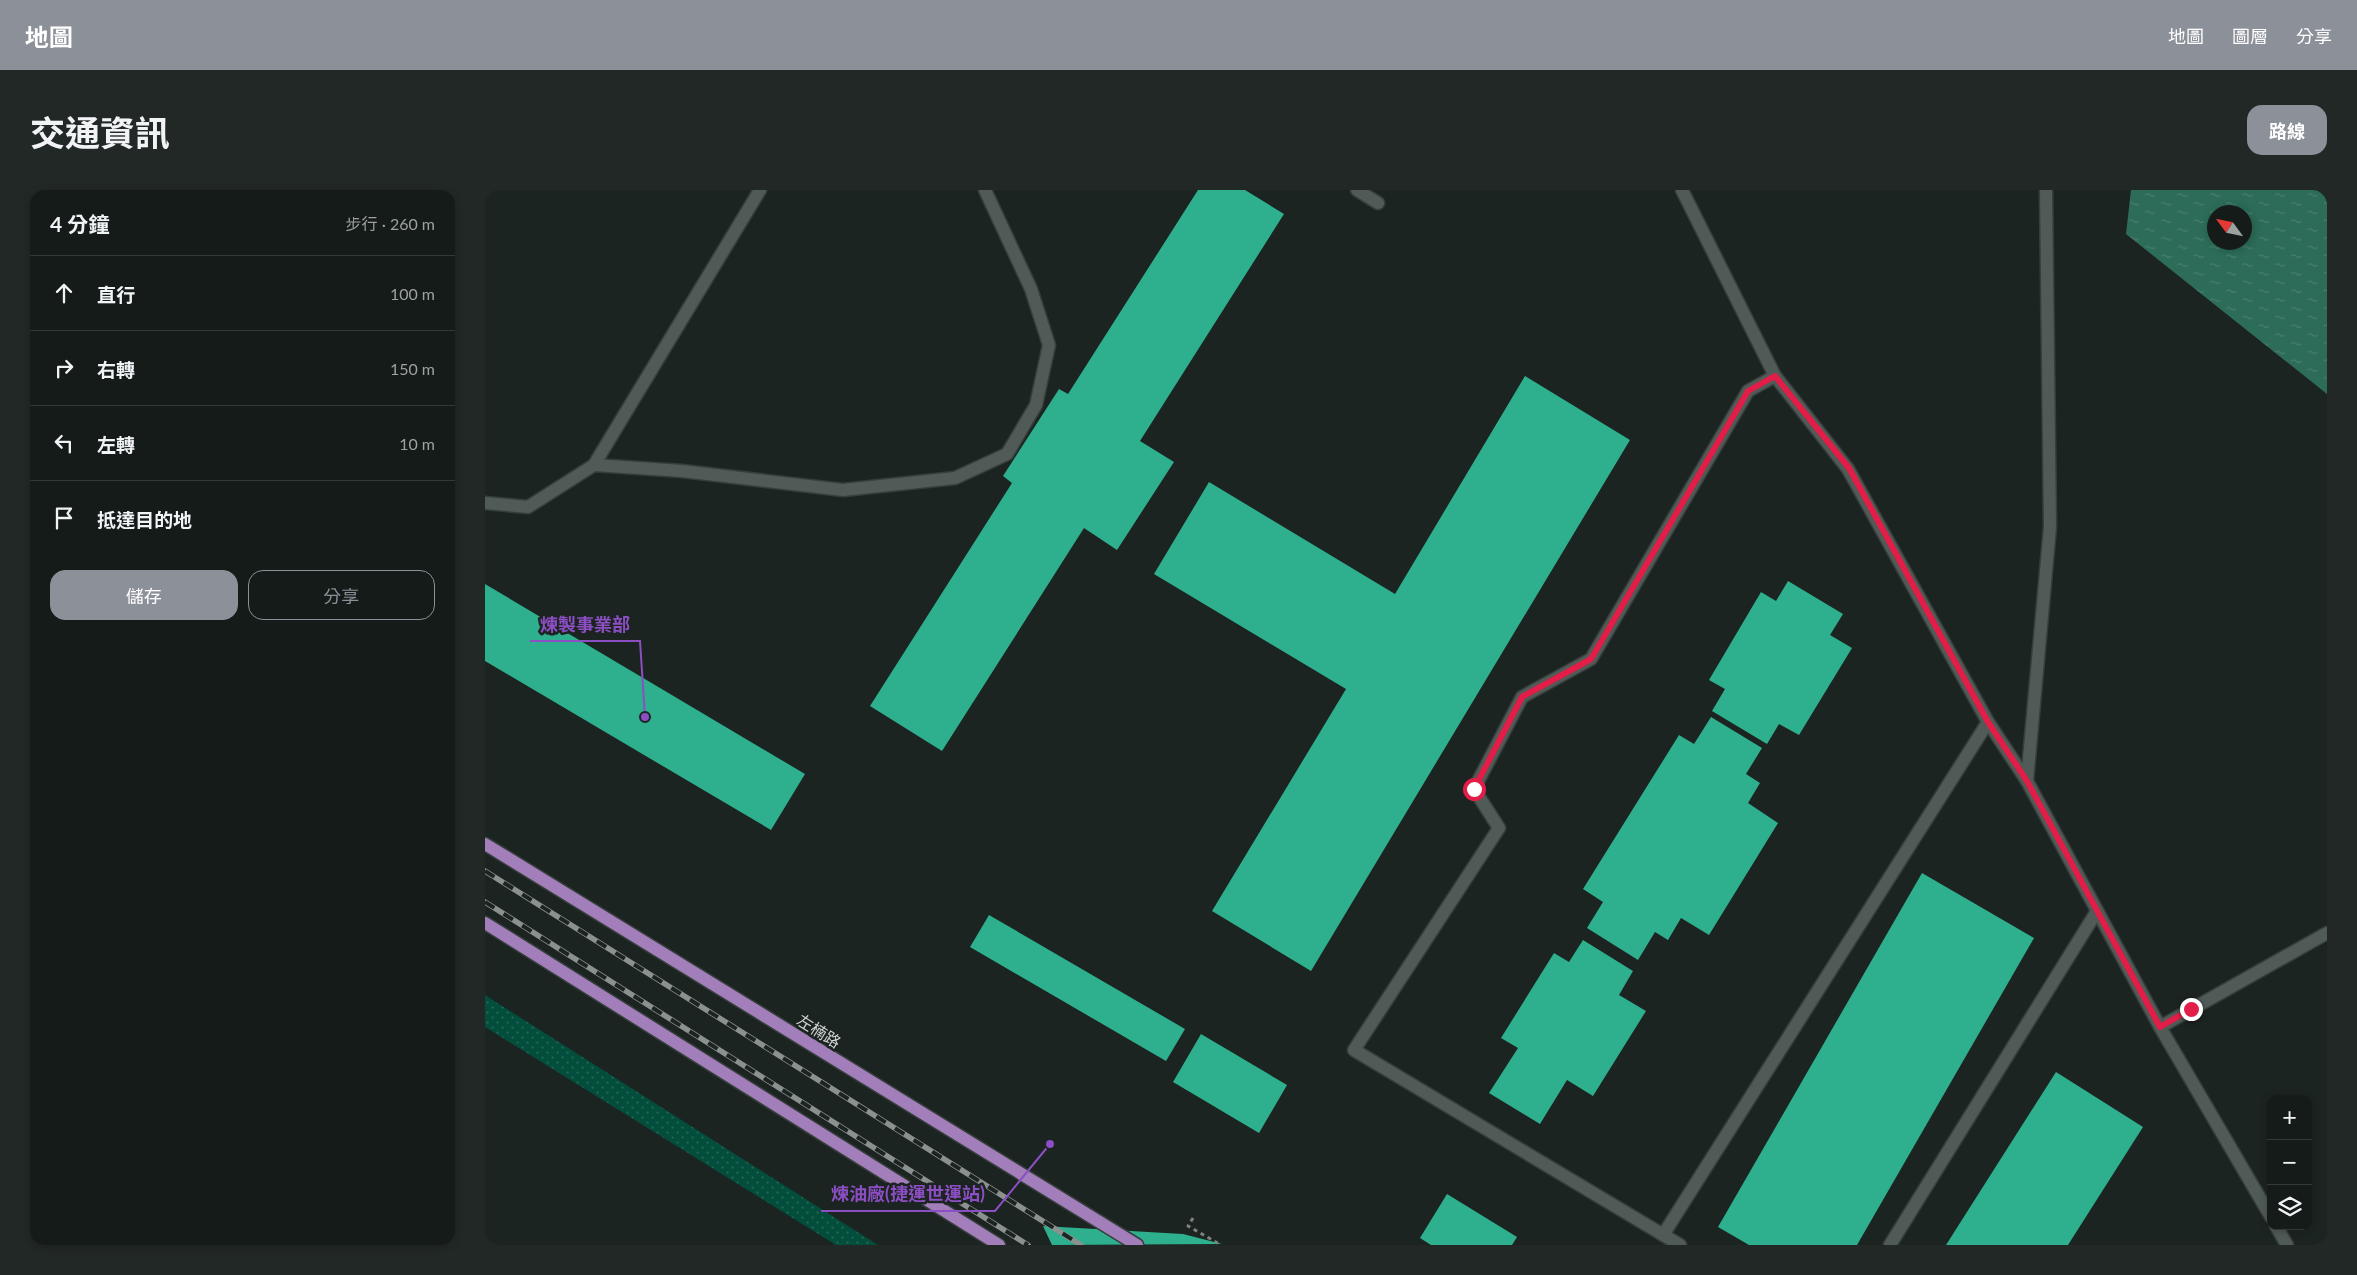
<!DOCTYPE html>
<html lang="zh-TW">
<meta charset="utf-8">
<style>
:root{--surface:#151b19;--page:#222826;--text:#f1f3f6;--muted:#9da1a2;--line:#343938;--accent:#8c9099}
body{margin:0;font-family:Lato,"Noto Sans TC",sans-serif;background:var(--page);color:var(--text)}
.controls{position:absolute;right:15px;bottom:15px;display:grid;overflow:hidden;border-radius:10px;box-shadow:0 2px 8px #0003}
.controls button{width:45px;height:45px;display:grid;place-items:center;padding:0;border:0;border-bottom:1px solid var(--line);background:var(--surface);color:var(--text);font:25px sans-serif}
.compass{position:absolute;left:1722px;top:15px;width:45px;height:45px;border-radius:50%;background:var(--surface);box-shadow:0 2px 8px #0003;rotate:303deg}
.stop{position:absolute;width:15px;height:15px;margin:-11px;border:4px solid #e11d48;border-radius:50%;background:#fff}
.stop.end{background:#e11d48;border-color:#fff;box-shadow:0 1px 5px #0008}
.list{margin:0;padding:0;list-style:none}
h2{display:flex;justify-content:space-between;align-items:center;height:65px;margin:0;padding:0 20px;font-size:21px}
h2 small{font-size:16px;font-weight:400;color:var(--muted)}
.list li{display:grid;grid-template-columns:32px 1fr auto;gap:15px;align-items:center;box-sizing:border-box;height:75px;padding:0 20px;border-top:1px solid var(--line)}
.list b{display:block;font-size:19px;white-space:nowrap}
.list em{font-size:16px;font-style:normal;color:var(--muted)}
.actions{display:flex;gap:10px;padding:15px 20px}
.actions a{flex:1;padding:11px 0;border:1px solid var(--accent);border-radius:15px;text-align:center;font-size:18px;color:var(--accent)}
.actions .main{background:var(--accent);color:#fff}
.icon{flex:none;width:28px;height:28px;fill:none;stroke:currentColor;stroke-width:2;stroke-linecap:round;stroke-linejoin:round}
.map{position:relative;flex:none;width:1842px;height:1055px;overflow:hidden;border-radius:15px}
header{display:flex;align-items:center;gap:30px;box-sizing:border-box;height:70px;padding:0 25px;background:var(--accent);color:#fff}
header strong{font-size:24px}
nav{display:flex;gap:28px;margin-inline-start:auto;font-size:18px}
.intro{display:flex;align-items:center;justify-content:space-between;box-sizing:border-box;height:120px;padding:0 30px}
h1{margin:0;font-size:35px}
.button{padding:12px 22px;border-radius:15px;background:var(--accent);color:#fff;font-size:18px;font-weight:700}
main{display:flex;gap:30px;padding:0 30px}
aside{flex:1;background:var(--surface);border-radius:15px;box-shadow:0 2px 8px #0003}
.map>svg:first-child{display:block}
.grass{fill:url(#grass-dots)}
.water{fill:url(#water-ripples);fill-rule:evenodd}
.building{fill:#2eaf8e}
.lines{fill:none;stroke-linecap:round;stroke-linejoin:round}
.service-casing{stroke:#363e3b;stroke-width:15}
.primary-casing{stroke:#363e3b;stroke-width:15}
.path{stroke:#7c8380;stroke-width:3;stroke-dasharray:4 4;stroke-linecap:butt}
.service{stroke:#505a57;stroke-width:12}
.primary{stroke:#a27ebb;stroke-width:12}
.rail-casing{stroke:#8a918e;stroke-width:5.5}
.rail{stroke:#1c2421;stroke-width:4;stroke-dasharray:11;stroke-linecap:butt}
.route{stroke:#e11d48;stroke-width:6}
.labels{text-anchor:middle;stroke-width:5;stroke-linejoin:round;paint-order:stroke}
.street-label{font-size:16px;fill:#d0d6d4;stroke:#1c2421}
.leader{fill:none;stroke:#8c4ec3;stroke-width:2}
.callout-dot{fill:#8c4ec3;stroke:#1c2421;stroke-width:2}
.callout-label{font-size:18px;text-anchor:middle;font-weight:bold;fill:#8c4ec3;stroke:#1c2421;stroke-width:5;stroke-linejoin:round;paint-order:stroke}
</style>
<header>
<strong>地圖</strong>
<nav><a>地圖</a><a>圖層</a><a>分享</a></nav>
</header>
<div class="intro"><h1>交通資訊</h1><a class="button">路線</a></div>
<main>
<aside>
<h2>4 分鐘<small>步行 · 260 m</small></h2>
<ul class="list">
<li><svg class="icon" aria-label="ahead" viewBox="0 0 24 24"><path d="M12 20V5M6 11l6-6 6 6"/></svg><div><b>直行</b></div><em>100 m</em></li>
<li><svg class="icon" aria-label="right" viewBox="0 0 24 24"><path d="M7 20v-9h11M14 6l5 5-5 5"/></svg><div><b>右轉</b></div><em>150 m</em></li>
<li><svg class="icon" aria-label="left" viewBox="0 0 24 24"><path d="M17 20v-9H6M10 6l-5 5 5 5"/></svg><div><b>左轉</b></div><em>10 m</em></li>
<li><svg class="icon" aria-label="arrive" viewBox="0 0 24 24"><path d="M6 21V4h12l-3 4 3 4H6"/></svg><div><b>抵達目的地</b></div></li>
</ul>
<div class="actions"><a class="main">儲存</a><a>分享</a></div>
</aside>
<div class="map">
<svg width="1842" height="1055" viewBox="0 0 1842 1055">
<defs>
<pattern id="grass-dots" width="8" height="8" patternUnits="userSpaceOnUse" patternTransform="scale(1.25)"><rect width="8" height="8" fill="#024d3b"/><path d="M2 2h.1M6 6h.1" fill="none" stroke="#266656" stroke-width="1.8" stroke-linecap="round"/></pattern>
<pattern id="water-ripples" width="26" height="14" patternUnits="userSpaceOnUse" patternTransform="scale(1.25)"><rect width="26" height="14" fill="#2c6c59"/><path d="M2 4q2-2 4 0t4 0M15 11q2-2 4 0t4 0" fill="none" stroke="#4a8070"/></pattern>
</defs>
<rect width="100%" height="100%" fill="#1c2421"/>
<!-- grass -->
<polygon class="grass" points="0,805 393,1055 351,1055 0,837"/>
<!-- water -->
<path class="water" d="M1646 0H1842V204L1641 44ZM1730 22H1760V52H1730Z"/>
<!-- building -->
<g class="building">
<polygon points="713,0 760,0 799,24 655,251 689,272 632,360 599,338 457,561 385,516 527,293 518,286 574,199 583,204"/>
<polygon points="1040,186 1145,250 826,781 727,721 861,499 669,384 724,292 910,404"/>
<polygon points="1303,391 1358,424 1345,445 1367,458 1314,545 1294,534 1282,554 1227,521 1240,499 1224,490 1276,402 1291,411"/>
<polygon points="0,394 320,584 286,640 0,471"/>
<polygon points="1226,527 1277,558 1261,584 1275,593 1263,613 1293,633 1224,745 1196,728 1183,750 1170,742 1153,770 1102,738 1118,712 1098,699 1194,545 1209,554"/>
<polygon points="1437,683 1549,748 1372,1055 1264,1055 1233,1037"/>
<polygon points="504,725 700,839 681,871 485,757"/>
<polygon points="1098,750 1148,781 1134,805 1161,821 1108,906 1082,890 1055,934 1004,903 1033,858 1016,848 1069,763 1084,772"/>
<polygon points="716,844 802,895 774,943 688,892"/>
<polygon points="1571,882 1658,937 1583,1055 1461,1055"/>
<polygon points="962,1004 1032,1047 1027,1055 946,1055 935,1048"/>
<polygon points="558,1036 698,1044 737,1054 567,1055"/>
</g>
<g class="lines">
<!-- service casing -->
<g class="service-casing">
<g id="service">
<polyline points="872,0 893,13"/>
<polyline points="1197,0 1290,186 1363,279 1503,532 1542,591 1675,837 1786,1027"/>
<polyline points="109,275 197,281 358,300 470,288 522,264 551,215 564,155 546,99 500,0"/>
<polyline points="0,313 43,317 109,275 275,0"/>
<polyline points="1542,591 1565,337 1561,0"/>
<polyline points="1675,837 1842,743"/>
<polyline points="1791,1036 1802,1055"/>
<polyline points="1178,1045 1503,532"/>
<polyline points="1195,1055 869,860 1014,638 989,599 1037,507 1106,469 1263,201 1290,186"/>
<polyline points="1405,1055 1612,721"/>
</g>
</g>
<!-- primary casing -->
<g class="primary-casing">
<g id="primary">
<polyline points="0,654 652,1055"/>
<polyline points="0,733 514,1055"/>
</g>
</g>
<!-- path -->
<polyline class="path" points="708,1028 703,1036 736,1055"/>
<!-- service -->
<use href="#service" class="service"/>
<!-- primary -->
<use href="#primary" class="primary"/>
<!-- rail casing -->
<g class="rail-casing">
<g id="rail">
<polyline points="0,681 596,1055"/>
<polyline points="0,712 543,1055"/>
</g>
</g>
<!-- rail -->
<use href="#rail" class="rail"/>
</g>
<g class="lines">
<!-- route -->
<polyline class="route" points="989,599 1037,507 1106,469 1263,201 1290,186 1364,278 1503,532 1542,591 1675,837 1706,819"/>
</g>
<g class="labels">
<!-- street labels -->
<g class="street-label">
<text transform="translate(334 841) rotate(32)" y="6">左楠路</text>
</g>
</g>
<!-- callouts -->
<path class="leader" d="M160 527L155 451H45M565 954L510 1021H336"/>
<g class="callout-dot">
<circle cx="160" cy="527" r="5"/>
<circle cx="565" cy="954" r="5"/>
</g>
<g class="callout-label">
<text x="100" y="441">煉製事業部</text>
<text x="423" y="1010">煉油廠(捷運世運站)</text>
</g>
</svg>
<div class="controls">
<button>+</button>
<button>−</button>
<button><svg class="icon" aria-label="layers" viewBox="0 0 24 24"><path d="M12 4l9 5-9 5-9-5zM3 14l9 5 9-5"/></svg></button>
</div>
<svg class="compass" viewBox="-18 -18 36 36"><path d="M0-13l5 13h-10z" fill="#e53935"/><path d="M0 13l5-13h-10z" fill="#9da1a2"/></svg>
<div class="stop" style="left:989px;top:599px"></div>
<div class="stop end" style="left:1706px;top:819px"></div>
</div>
</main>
